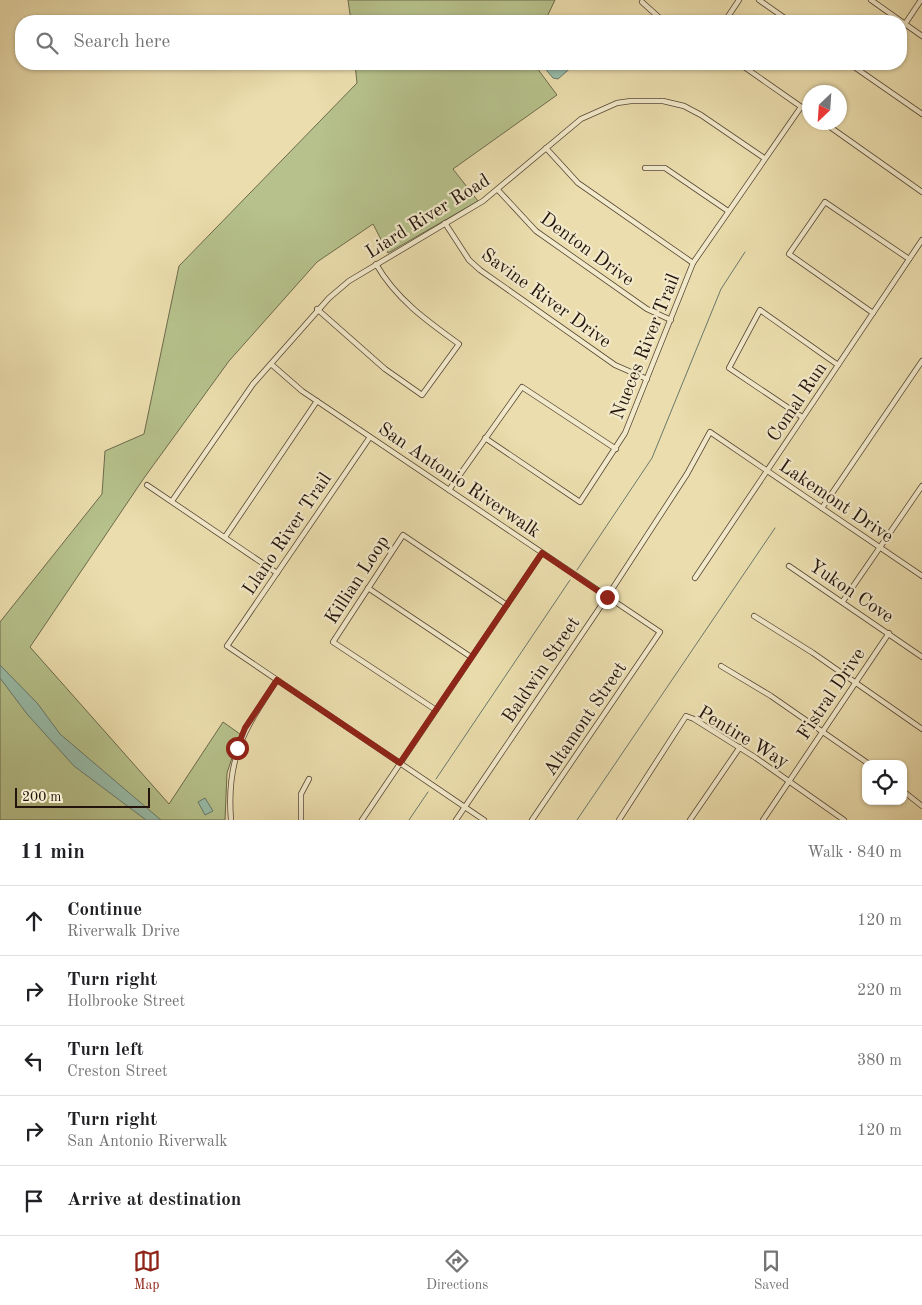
<!DOCTYPE html>
<meta charset="utf-8">
<style>
:root{--surface:#fff;--page:#f6f6f6;--text:#202124;--muted:#757577;--line:#e0e0e0;--accent:#8f2418}
body{margin:0;font-family:"Old Standard TT",serif;background:var(--page);color:var(--text)}
.controls{position:absolute;right:15px;bottom:15px;display:grid;overflow:hidden;border-radius:10px;box-shadow:0 1px 4px #0004}
.controls button{width:45px;height:45px;display:grid;place-items:center;padding:0;border:0;border-bottom:1px solid var(--line);background:var(--surface);color:var(--text);font:25px sans-serif}
.compass{position:absolute;left:802px;top:85px;width:45px;height:45px;border-radius:50%;background:var(--surface);box-shadow:0 1px 4px #0004;rotate:205deg}
.scale{position:absolute;left:15px;bottom:12px;width:135px;box-sizing:border-box;padding-left:5px;border:2px solid #23140d;border-top:0;font-size:14px;line-height:18px;white-space:nowrap;color:#23140d;-webkit-text-stroke:4px #f2e9ca;paint-order:stroke}
.stop{position:absolute;width:15px;height:15px;margin:-11px;border:4px solid #8f2418;border-radius:50%;background:#fff}
.stop.end{background:#8f2418;border-color:#fff;box-shadow:0 1px 5px #0008}
.list{margin:0;padding:0;list-style:none}
h2{display:flex;justify-content:space-between;align-items:center;height:65px;margin:0;padding:0 20px;font-size:21px}
h2 small{font-size:16px;font-weight:400;color:var(--muted)}
.list li{display:grid;grid-template-columns:32px 1fr auto;gap:15px;align-items:center;box-sizing:border-box;height:70px;padding:0 20px;border-top:1px solid var(--line)}
.list b{display:block;font-size:19px;white-space:nowrap}
.list p{margin:0;font-size:16px;white-space:nowrap;color:var(--muted)}
.list em{font-size:16px;font-style:normal;color:var(--muted)}
.icon{flex:none;width:28px;height:28px;fill:none;stroke:currentColor;stroke-width:2;stroke-linecap:round;stroke-linejoin:round}
.map{position:relative;flex:none;width:922px;height:820px;overflow:hidden}
.search{position:absolute;background:var(--surface);box-shadow:0 1px 4px #0004;left:15px;right:15px;top:15px;height:55px;display:flex;align-items:center;gap:12px;box-sizing:border-box;padding:0 18px;border-radius:20px;color:var(--muted);font-size:19px}
.sheet{height:415px;background:var(--surface)}
nav{display:flex;justify-content:space-around;align-items:center;box-sizing:border-box;height:70px;border-top:1px solid var(--line);background:var(--surface);font-size:14px;color:var(--muted)}
nav a{display:grid;justify-items:center;gap:2px}
nav .on{color:var(--accent)}
.map>svg:first-child{display:block}
.green{fill:#b6c18b;stroke:#6c6a4c}
.water{fill:#98bca9;stroke:#69796b}
.lines{fill:none;stroke-linecap:round;stroke-linejoin:round}
.stream{stroke:#69796b;stroke-width:1}
.street-casing{stroke:#554635;stroke-width:6}
.street{stroke:#f2e9ca;stroke-width:4.5}
.route{stroke:#8f2418;stroke-width:6}
.labels{text-anchor:middle;stroke-width:4.5;stroke-linejoin:round;paint-order:stroke}
.street-label{font-size:19px;fill:#23140d;stroke:#f2e9ca}
</style>
<div class="map">
<svg width="922" height="820" viewBox="0 0 922 820">
<rect width="100%" height="100%" fill="#ebddad"/>
<filter id="stains"><feTurbulence type="fractalNoise" baseFrequency=".004" numOctaves="4"/><feColorMatrix values="0 0 0 0 .2 0 0 0 0 .09 0 0 0 0 .02 0 0 0 .5 -.17"/></filter>
<radialGradient id="worn" r=".72"><stop offset=".6" stop-color="#630" stop-opacity="0"/><stop offset="1" stop-color="#630" stop-opacity=".3"/></radialGradient>
<!-- green -->
<g class="green">
<polygon points="348,0 555,0 545,21 351,21"/>
<polygon points="355,64 534,64 557,95 453,169 478,201 388,253 373,224 317,262 229,361 144,478 30,647 169,804 223,722 240,734 227,773 225,820 0,820 0,622 102,494 105,451 144,434 179,266 357,83"/>
</g>
<!-- water -->
<g class="water">
<polygon points="545,64 575,64 558,79 553,78 547,71"/>
<polygon points="0,665 38,704 60,734 161,820 146,820 74,766 27,714 0,678"/>
<polygon points="205,798 213,811 205,815 198,802"/>
</g>
<g class="lines">
<!-- stream -->
<g class="stream">
<polyline points="577,570 652,458 721,289 745,252"/>
<polyline points="436,779 570,580"/>
<polyline points="409,820 428,792"/>
<polyline points="577,820 775,528"/>
</g>
<!-- street casing -->
<g class="street-casing">
<g id="street">
<polyline points="759,0 789,21"/>
<polyline points="871,0 922,36"/>
<polyline points="642,2 663,21"/>
<polyline points="725,21 739,0"/>
<polyline points="905,24 921,0"/>
<polyline points="740,64 810,113"/>
<polyline points="850,64 922,114"/>
<polyline points="823,122 922,192"/>
<polyline points="546,148 578,183 693,263"/>
<polyline points="645,168 665,168 728,211"/>
<polyline points="498,190 536,231 647,309 671,320"/>
<polyline points="445,223 469,260 480,270 615,365 647,379"/>
<path d="M317 309 385 369 422 395 459 344C427 321 396 299 376 264"/>
<polyline points="873,313 789,254 825,202 909,259"/>
<polyline points="271,364 302,391 660,632 532,820"/>
<polyline points="802,417 729,368 760,310 838,365"/>
<polyline points="370,437 227,646 484,820"/>
<polyline points="485,438 580,502 625,433 693,263 801,107"/>
<polyline points="147,485 277,573"/>
<polyline points="449,490 522,387 616,449"/>
<polyline points="172,501 253,384 329,298 349,281 483,201 581,119 617,103 631,101 663,101 684,106 701,115 764,158"/>
<polyline points="822,508 922,361"/>
<polyline points="225,537 317,401"/>
<polyline points="789,566 922,657"/>
<polyline points="695,578 922,240"/>
<polyline points="368,588 471,657"/>
<polyline points="843,601 922,486"/>
<polyline points="754,616 813,653 922,729"/>
<polyline points="721,666 771,696 869,764"/>
<polyline points="436,710 333,642 403,535 507,605"/>
<polyline points="903,791 922,806"/>
<path d="M231 820C226 758 244 730 277 680"/>
<polyline points="301,820 301,794 309,779"/>
<polyline points="362,820 542,553"/>
<polyline points="456,820 607,597 687,474 710,432 922,576"/>
<polyline points="619,820 686,716 694,719 756,758 844,820"/>
<polyline points="690,820 740,747"/>
<polyline points="763,820 889,633"/>
</g>
</g>
<!-- street -->
<use href="#street" class="street"/>
</g>
<g class="lines">
<!-- route -->
<polyline class="route" points="237,748 245,728 277,680 400,763 542,553 607,597"/>
</g>
<g class="labels">
<!-- street labels -->
<g class="street-label">
<text transform="translate(427 215) rotate(-32)" y="7">Liard River Road</text>
<text transform="translate(588 248) rotate(36)" y="7">Denton Drive</text>
<text transform="translate(547 297) rotate(36)" y="7">Savine River Drive</text>
<text transform="translate(644 346) rotate(-68)" y="7">Nueces River Trail</text>
<text transform="translate(796 401) rotate(-56)" y="7">Comal Run</text>
<text transform="translate(460 479) rotate(34)" y="7">San Antonio Riverwalk</text>
<text transform="translate(837 500) rotate(34)" y="7">Lakemont Drive</text>
<text transform="translate(286 533) rotate(-56)" y="7">Llano River Trail</text>
<text transform="translate(356 579) rotate(-57)" y="7">Killian Loop</text>
<text transform="translate(852 590) rotate(34)" y="7">Yukon Cove</text>
<text transform="translate(540 669) rotate(-56)" y="7">Baldwin Street</text>
<text transform="translate(830 693) rotate(-56)" y="7">Fistral Drive</text>
<text transform="translate(584 718) rotate(-56)" y="7">Altamont Street</text>
<text transform="translate(744 736) rotate(31)" y="7">Pentire Way</text>
</g>
</g>
<rect width="100%" height="100%" filter="url(#stains)"/>
<rect width="100%" height="100%" fill="url(#worn)"/>
</svg>
<div class="controls">
<button><svg class="icon" aria-label="locate" viewBox="0 0 24 24"><circle cx="12" cy="12" r="6"/><path d="M12 2v4M12 18v4M2 12h4M18 12h4"/></svg></button>
</div>
<svg class="compass" viewBox="-18 -18 36 36"><path d="M0-13l5 13h-10z" fill="#e53935"/><path d="M0 13l5-13h-10z" fill="#757577"/></svg>
<div class="scale">200 m</div>
<div class="stop" style="left:237px;top:748px"></div>
<div class="stop end" style="left:607px;top:597px"></div>
<div class="search"><svg class="icon" aria-label="search" viewBox="0 0 24 24"><circle cx="10" cy="10" r="6"/><path d="M15 15l6 6"/></svg>Search here</div>
</div>
<section class="sheet">
<h2>11 min<small>Walk · 840 m</small></h2>
<ul class="list">
<li><svg class="icon" aria-label="ahead" viewBox="0 0 24 24"><path d="M12 20V5M6 11l6-6 6 6"/></svg><div><b>Continue</b><p>Riverwalk Drive</p></div><em>120 m</em></li>
<li><svg class="icon" aria-label="right" viewBox="0 0 24 24"><path d="M7 20v-9h11M14 6l5 5-5 5"/></svg><div><b>Turn right</b><p>Holbrooke Street</p></div><em>220 m</em></li>
<li><svg class="icon" aria-label="left" viewBox="0 0 24 24"><path d="M17 20v-9H6M10 6l-5 5 5 5"/></svg><div><b>Turn left</b><p>Creston Street</p></div><em>380 m</em></li>
<li><svg class="icon" aria-label="right" viewBox="0 0 24 24"><path d="M7 20v-9h11M14 6l5 5-5 5"/></svg><div><b>Turn right</b><p>San Antonio Riverwalk</p></div><em>120 m</em></li>
<li><svg class="icon" aria-label="arrive" viewBox="0 0 24 24"><path d="M6 21V4h12l-3 4 3 4H6"/></svg><div><b>Arrive at destination</b></div></li>
</ul>
</section>
<nav>
<a class="on"><svg class="icon" aria-label="map" viewBox="0 0 24 24"><path d="M3 6l6-2 6 2 6-2v14l-6 2-6-2-6 2zM9 4v14M15 6v14"/></svg>Map</a>
<a><svg class="icon" aria-label="directions" viewBox="0 0 24 24"><path d="M12 3l9 9-9 9-9-9zM9 14v-3h6M13 9l2 2-2 2"/></svg>Directions</a>
<a><svg class="icon" aria-label="saved" viewBox="0 0 24 24"><path d="M7 4h10v16l-5-4-5 4z"/></svg>Saved</a>
</nav>
